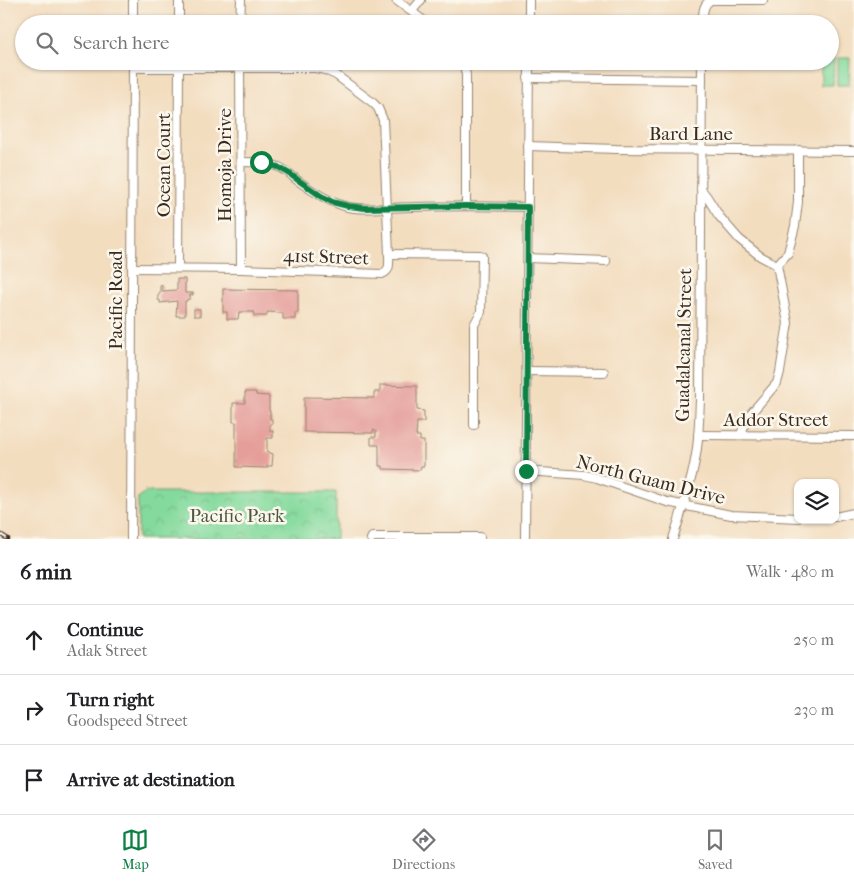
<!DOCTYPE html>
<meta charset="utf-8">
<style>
:root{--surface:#fff;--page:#f2f2f2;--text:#202124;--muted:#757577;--line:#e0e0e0;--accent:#0b8043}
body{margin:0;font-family:"IM FELL French Canon",serif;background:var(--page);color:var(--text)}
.controls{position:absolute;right:15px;bottom:15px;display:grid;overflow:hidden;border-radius:10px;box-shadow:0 1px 4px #0004}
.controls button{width:45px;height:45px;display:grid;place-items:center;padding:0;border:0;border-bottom:1px solid var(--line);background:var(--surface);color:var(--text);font:25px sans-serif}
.stop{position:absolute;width:15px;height:15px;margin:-11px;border:4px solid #0b8043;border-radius:50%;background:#fff}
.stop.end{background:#0b8043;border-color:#fff;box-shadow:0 1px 5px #0008}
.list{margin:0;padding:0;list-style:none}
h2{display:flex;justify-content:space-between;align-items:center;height:65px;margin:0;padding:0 20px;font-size:21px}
h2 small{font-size:16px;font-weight:400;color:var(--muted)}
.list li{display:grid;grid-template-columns:32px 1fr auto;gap:15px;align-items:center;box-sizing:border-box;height:70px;padding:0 20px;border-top:1px solid var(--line)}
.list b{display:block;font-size:19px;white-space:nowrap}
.list p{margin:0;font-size:16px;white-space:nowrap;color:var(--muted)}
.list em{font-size:16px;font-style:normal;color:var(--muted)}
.icon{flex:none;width:28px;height:28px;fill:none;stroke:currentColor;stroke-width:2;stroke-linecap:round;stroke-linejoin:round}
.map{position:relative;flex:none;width:854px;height:539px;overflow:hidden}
.search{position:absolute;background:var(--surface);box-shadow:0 1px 4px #0004;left:15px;right:15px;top:15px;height:55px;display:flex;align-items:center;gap:12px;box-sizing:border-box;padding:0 18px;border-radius:28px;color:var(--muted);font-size:19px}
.sheet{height:275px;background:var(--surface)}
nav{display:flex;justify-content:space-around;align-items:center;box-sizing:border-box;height:70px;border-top:1px solid var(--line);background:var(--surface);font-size:14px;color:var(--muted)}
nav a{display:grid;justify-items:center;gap:2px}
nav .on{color:var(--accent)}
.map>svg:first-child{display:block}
.park{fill:url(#park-crowns);stroke:#60825e}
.garden{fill:#84da9d;stroke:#60825e}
.building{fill:#e59e9a}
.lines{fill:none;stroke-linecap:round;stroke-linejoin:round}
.minor-casing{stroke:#97846e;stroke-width:10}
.minor{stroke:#fff;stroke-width:8}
.rail-casing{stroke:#3b2a1e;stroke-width:4.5}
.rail{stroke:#fbf7ec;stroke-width:2.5;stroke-dasharray:8;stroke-linecap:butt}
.route{stroke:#0b8043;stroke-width:6}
.labels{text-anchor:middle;stroke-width:5;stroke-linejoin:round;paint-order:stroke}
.street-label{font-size:19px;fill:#3b2a1e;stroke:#fbf7ec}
.park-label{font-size:19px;fill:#4d563e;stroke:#fbf7ec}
</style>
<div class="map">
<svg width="854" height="539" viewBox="0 0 854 539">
<defs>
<pattern id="park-crowns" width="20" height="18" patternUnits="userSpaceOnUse" patternTransform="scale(1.25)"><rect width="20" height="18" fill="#84da9d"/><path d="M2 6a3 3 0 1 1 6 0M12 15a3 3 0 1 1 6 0" fill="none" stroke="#73bb87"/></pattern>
</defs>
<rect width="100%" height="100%" fill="#fbf7ec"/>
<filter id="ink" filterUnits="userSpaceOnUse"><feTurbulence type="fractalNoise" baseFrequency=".02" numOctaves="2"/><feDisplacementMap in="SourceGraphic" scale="10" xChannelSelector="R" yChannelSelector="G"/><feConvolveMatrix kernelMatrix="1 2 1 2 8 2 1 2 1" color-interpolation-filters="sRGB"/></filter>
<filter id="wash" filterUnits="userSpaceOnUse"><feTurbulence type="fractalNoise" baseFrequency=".0096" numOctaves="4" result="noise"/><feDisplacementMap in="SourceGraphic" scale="20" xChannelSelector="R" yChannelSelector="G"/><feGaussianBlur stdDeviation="1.12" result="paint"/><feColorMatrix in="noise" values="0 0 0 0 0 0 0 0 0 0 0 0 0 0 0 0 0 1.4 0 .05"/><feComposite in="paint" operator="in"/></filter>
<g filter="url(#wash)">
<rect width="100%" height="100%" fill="#f3ddbf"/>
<!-- park -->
<polygon class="park" points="145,492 336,492 336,539 138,539 138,498"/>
<!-- garden -->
<g class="garden">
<polygon points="830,58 834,58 833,85 821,85 821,61 830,61"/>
<polygon points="837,58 850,58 849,85 837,85"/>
</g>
<g id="blocks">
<!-- building -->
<g class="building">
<polygon points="177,279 185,279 185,293 193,293 193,295 190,295 190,299 187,299 187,301 185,301 185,316 176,316 177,301 160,303 160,300 158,300 158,294 160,294 160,285 162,285 162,291 177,290"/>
<polygon points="223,289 298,290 298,313 295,313 295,319 283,319 283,313 267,312 267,316 254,316 254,312 239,312 238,319 227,319 227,312 223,312"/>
<rect x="194" y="309" width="6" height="7"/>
<polygon points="380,385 417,386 417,410 424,411 424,422 417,422 416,436 420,436 420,441 424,441 424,466 421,466 420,470 383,469 383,466 379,466 379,445 371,445 371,437 376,437 376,431 373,430 373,433 304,432 304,397 374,398 374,392 380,392"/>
<polygon points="245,392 256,392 256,395 269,396 269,411 270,411 270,419 272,419 272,424 270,424 270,431 273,431 273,438 267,438 267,452 273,454 272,466 267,466 267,468 236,467 236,422 233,422 233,403 245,403"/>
</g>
</g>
</g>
<g filter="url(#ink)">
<use href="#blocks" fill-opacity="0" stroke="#97846e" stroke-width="1"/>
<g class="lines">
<!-- minor casing -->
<g class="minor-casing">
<g id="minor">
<polyline points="179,0 179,24"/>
<polyline points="396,0 428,24"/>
<polyline points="412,11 421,0"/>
<polyline points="133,24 133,0"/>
<polyline points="240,24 241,0"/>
<polyline points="529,24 529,0"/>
<path d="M703 24C703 14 702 5 711 0H763"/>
<polyline points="240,61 241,269"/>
<polyline points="463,61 466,75 466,206"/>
<polyline points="528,78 702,80"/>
<polyline points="528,146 616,149 854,151"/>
<path d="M241 162C254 162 266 162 279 167 286 170 291 175 297 180 312 191 330 203 348 207 368 211 392 207 413 207 451 206 490 206 528 207"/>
<polyline points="701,189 707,197 719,216 739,239 760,256 777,265 788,323 780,372 777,383 746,419 741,435"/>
<polyline points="389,254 480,255 482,256 481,312 474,325 474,425"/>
<polyline points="528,258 606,261"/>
<polyline points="777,265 788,253 795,226 798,202 798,150"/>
<path d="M132 268 241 269 382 274C391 271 389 262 389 254L383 120 378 108 372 102 336 75 325 70 316 68H133"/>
<polyline points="178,268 179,61"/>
<polyline points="527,371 604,372"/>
<polyline points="698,435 854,436"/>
<polyline points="526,471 584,475 597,478 667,502 731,515 798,518"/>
<polyline points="835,517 854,513"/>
<polyline points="131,539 133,61"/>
<polyline points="371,539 372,537 480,537 480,539"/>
<polyline points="525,539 529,61"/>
<path d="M673 539C682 509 693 479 697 448 699 433 699 417 700 401L702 61"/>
</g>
</g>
<!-- minor -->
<use href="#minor" class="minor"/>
<!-- rail casing -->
<g class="rail-casing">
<polyline id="rail" points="0,534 8,539"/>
</g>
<!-- rail -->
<use href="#rail" class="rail"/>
</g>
</g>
<g class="lines" filter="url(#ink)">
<!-- route -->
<polyline class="route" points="261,162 278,167 290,174 298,180 321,196 332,202 348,206 365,208 466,206 528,207 526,471"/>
</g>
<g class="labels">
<!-- street labels -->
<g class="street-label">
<text x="691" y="140">Bard Lane</text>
<text transform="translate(163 165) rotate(-90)" y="7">Ocean Court</text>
<text transform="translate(224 165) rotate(-90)" y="7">Homoja Drive</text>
<text transform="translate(326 256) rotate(2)" y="7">41st Street</text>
<text transform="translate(115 300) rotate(-90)" y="7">Pacific Road</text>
<text transform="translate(683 345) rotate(-89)" y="7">Guadalcanal Street</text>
<text x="776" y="426">Addor Street</text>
<text transform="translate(651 479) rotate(14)" y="7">North Guam Drive</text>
</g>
<!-- park labels -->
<g class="park-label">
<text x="237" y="522">Pacific Park</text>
</g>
</g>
</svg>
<div class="controls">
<button><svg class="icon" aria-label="layers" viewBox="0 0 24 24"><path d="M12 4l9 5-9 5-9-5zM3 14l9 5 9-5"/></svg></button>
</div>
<div class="stop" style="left:261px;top:162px"></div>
<div class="stop end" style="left:526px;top:471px"></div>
<div class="search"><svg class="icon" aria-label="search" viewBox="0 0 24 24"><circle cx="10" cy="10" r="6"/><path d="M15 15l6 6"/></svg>Search here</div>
</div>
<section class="sheet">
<h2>6 min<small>Walk · 480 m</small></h2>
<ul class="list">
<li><svg class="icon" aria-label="ahead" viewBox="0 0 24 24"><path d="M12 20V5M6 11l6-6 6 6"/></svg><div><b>Continue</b><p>Adak Street</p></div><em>250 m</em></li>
<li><svg class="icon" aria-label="right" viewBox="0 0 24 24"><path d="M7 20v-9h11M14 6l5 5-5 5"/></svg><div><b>Turn right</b><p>Goodspeed Street</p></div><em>230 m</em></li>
<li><svg class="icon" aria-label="arrive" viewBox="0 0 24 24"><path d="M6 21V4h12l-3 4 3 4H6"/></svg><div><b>Arrive at destination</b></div></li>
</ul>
</section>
<nav>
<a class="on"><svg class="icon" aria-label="map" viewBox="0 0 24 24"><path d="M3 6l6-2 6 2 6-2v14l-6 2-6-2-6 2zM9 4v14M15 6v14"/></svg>Map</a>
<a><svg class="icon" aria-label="directions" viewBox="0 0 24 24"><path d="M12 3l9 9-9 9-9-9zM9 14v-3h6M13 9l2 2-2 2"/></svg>Directions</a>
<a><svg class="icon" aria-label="saved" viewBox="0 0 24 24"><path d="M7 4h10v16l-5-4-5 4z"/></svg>Saved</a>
</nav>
